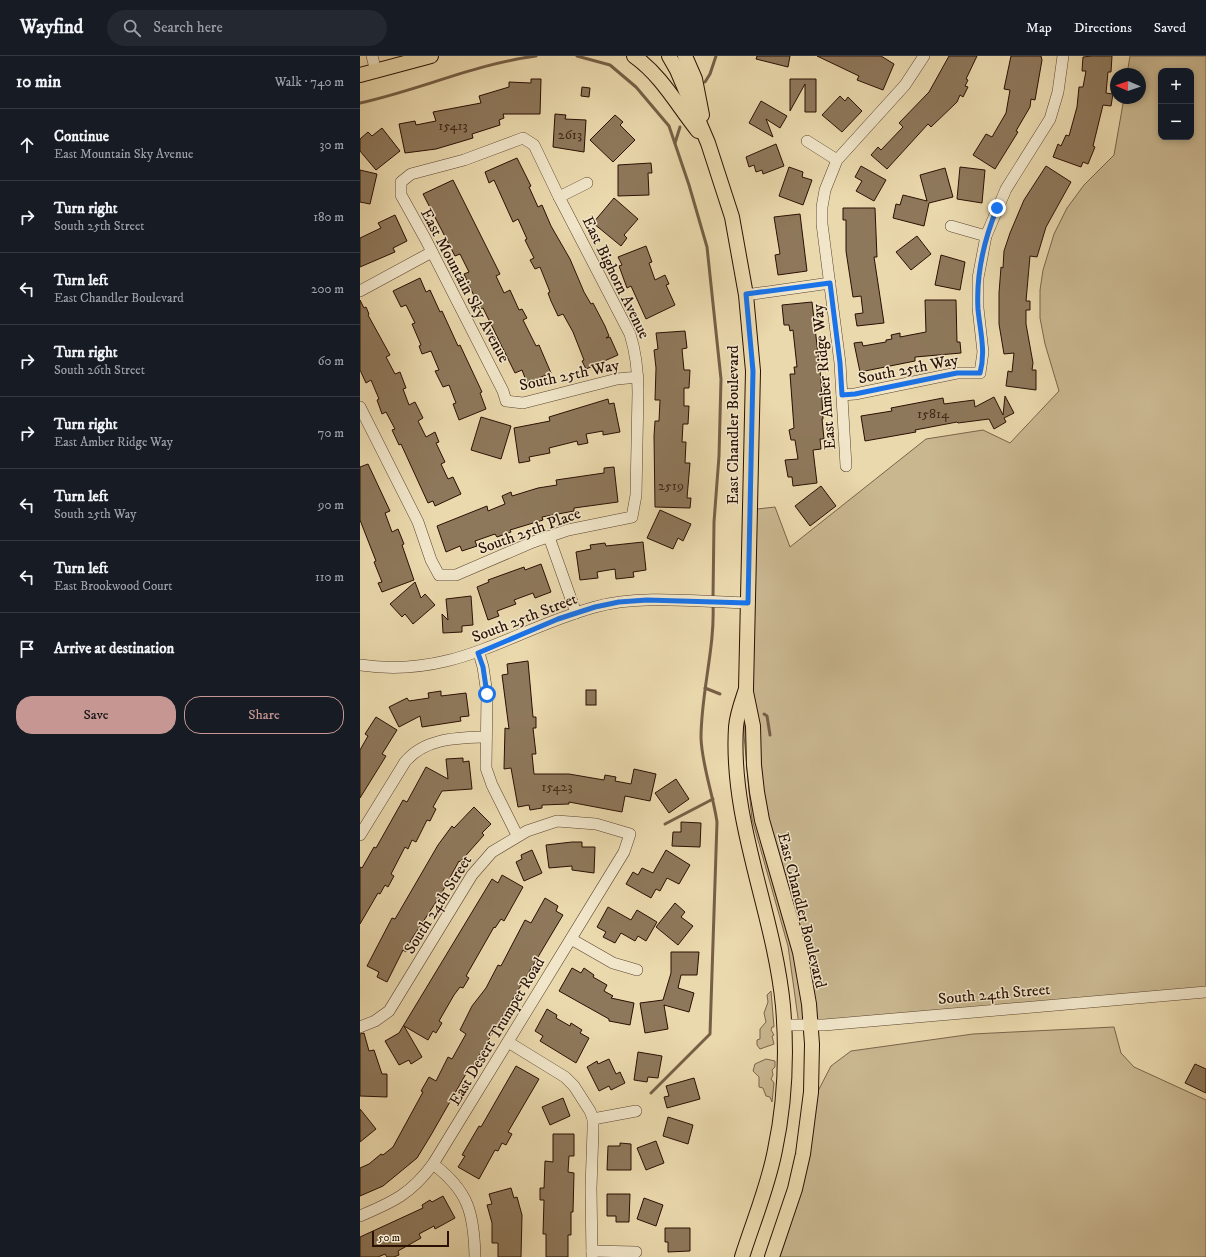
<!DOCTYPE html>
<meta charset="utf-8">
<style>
:root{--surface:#171b24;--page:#242831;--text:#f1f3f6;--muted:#9ea1a6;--line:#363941;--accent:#c59692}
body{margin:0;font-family:"IM FELL DW Pica",serif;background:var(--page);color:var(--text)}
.controls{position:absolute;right:12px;top:12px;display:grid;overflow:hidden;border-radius:8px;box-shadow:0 2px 6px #0003}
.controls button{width:36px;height:36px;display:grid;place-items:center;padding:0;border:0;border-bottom:1px solid var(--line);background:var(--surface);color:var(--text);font:20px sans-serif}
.compass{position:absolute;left:750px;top:12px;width:36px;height:36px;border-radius:50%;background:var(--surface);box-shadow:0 2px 6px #0003;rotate:272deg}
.scale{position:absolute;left:12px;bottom:10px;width:77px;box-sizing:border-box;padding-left:4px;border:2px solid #2a0f03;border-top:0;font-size:11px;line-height:14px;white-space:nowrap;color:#2a0f03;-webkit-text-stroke:3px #f1e6ca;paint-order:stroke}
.stop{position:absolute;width:12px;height:12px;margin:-9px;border:3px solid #1a73e8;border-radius:50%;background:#fff}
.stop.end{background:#1a73e8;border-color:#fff;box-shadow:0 1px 4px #0008}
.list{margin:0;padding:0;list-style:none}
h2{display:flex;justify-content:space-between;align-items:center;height:52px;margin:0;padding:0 16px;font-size:17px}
h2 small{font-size:13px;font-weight:400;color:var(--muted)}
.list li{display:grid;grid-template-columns:26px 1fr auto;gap:12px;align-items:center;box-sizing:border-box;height:72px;padding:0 16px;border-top:1px solid var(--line)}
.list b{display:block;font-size:15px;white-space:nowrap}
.list p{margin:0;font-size:13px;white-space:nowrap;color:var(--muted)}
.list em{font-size:13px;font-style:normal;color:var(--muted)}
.actions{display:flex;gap:8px;padding:12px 16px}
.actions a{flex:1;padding:9px 0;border:1px solid var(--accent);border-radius:16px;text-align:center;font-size:14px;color:var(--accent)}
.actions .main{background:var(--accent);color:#111}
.icon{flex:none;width:22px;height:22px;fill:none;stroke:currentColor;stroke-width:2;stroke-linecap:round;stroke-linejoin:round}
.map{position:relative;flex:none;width:846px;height:1201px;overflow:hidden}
header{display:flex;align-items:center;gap:24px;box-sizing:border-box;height:56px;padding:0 20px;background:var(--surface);border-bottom:1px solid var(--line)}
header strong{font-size:19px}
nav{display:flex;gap:22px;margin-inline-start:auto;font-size:14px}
.search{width:280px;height:36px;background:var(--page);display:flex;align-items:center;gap:10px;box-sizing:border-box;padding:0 14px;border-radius:22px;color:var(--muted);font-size:15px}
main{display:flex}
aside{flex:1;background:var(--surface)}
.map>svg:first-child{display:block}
.green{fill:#c9b790;stroke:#7a634a;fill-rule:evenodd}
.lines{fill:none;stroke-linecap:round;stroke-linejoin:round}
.stream{stroke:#765f46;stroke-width:3}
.building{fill:#8e785b;stroke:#2a0f03}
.minor-casing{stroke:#5a422e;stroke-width:12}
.major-casing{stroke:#2a0f03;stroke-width:16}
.minor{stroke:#f1e6ca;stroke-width:11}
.major{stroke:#ead9ad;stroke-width:14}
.route{stroke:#1a73e8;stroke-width:5}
.labels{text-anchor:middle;stroke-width:3;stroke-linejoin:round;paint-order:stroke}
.number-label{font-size:14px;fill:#432919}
.street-label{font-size:16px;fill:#2a0f03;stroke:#f1e6ca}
</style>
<header>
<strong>Wayfind</strong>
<div class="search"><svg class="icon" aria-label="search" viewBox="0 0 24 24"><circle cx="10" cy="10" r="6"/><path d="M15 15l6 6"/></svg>Search here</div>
<nav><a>Map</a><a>Directions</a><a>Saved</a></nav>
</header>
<main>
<aside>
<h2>10 min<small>Walk · 740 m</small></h2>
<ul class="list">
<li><svg class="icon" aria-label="ahead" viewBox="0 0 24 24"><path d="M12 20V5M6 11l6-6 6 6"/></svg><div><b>Continue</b><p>East Mountain Sky Avenue</p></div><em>30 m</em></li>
<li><svg class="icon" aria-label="right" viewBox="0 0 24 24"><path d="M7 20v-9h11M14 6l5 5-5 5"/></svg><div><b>Turn right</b><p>South 25th Street</p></div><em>180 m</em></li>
<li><svg class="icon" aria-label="left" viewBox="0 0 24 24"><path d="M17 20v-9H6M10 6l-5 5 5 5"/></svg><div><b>Turn left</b><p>East Chandler Boulevard</p></div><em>200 m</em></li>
<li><svg class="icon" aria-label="right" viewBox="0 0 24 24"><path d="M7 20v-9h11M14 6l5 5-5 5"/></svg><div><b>Turn right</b><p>South 26th Street</p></div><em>60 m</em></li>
<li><svg class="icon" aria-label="right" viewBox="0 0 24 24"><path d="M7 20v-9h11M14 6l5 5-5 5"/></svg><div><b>Turn right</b><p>East Amber Ridge Way</p></div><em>70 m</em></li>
<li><svg class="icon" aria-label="left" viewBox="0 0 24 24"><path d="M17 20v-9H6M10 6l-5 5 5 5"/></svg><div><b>Turn left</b><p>South 25th Way</p></div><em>90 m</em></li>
<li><svg class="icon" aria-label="left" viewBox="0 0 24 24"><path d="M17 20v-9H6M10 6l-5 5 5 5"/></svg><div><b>Turn left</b><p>East Brookwood Court</p></div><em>110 m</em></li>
<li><svg class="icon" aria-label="arrive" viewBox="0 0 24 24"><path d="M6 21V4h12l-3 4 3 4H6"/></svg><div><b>Arrive at destination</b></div></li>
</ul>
<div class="actions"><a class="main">Save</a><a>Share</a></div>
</aside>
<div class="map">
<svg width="846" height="1201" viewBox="0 0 846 1201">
<rect width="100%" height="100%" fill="#ead9ad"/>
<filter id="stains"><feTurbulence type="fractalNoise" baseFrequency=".005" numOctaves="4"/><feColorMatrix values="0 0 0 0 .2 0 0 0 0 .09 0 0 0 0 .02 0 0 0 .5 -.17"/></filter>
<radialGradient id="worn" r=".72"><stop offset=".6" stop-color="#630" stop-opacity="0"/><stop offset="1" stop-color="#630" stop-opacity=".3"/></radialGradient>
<!-- green -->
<g class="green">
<path d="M770 0H846V936L439 969 428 890 392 763 389 735 384 679 389 454 415 451 430 491 566 383 623 374 650 387 699 335 685 288 680 262V234L683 214 694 178 707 152 724 129 754 99 764 42H780V18H767ZM801 15H831V81H801Z"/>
<polygon points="411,935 414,971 412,971 411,974 414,979 412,980 414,988 400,993 397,989 397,984 400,983 400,973 406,966 404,957 408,946 407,939"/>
<polygon points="754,971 761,997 774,1011 846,1044 846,1201 419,1201 457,1037 471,1010 491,995 613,978"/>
<polygon points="406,1003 415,1005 415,1011 412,1014 413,1019 411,1023 414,1027 412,1046 410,1041 406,1040 403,1032 399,1031 399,1021 393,1015 395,1008"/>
</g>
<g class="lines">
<!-- stream -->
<g class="stream">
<polyline points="217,0 250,9 276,31 309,70 329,129 347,191 361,323 359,400 354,466 353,542"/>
<polyline points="345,26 350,18 356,0"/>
<path d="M0 47C60 34 115 8 176 0"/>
<polyline points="315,87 320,71"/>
<polyline points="345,632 360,638"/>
<polyline points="404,658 407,660 410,679"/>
<polyline points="305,768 353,743"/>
<path d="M291 1037 350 978 357 766C353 738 342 710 341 682 341 637 355 592 353 548"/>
</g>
</g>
<!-- building -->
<g class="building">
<polygon points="397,0 430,0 428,11 396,3"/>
<polygon points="457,0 521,0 534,8 523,34 497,24 499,20"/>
<polygon points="589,0 617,0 606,23 608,24 605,30 608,31 603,41 600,39 597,46 571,71 568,68 527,113 511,99 518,91 521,94 543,71 539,67 569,36"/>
<polygon points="651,0 681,0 682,4 675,44 671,43 670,51 656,75 658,76 635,113 613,99 626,78 632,81 646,57 650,34 644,33"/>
<polygon points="732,0 752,0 751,16 748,16 746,37 753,38 751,50 743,49 733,90 735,91 728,108 723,106 721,111 693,101 698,88 701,90 706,79 709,80 717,51 719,31 723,31 726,15 722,15 723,1"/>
<polygon points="171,23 181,23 180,58 143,58 144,62 139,64 140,69 112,78 113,82 76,93 45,97 39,68 55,65 56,69 76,65 73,56 121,47 119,40 149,31 149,26 171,27"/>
<polygon points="430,23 456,23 456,56 445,56 445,28 430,55"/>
<polygon points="222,31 230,32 229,41 221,40"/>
<polygon points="480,40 485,45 488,41 502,55 482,76 462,59"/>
<polygon points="401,45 427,60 420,72 406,63 413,81 389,67"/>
<polygon points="195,58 206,59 205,63 226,64 224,96 193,91"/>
<polygon points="255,59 263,66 260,69 275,84 253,106 230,84"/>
<polygon points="22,72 40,95 16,114 0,95 0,83 8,76 12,80"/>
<polygon points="416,88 424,110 403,118 402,114 396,116 394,109 389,111 386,101"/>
<polygon points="157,102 171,130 169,131 178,151 182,149 191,170 210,203 224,236 231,248 233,247 245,270 249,280 246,282 250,281 258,299 226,313 222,305 224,304 213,276 203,258 198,260 191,245 188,237 190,236 180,211 175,213 170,204 174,202 165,184 167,183 158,163 153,166 134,124 129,127 125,116"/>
<polygon points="291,107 292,117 288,117 289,139 258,140 258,109"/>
<polygon points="501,110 526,124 514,145 496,135 502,125 495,121"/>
<polygon points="686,110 711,126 686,171 677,201 670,200 666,245 670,245 670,254 666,254 666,268 673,307 672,314 676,314 676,334 646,330 648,315 652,316 654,297 644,298 639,268 639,237 641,211 643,212 644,195 650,177 664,144"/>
<polygon points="429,111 443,116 442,121 452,124 443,149 419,140"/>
<polygon points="600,111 625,114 622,147 597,143"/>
<polygon points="585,112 593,141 569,147 564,170 533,162 536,148 540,149 543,139 567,145 560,119"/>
<polygon points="0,114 17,118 10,148 0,146"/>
<polygon points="93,124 140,218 136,220 144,237 150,234 159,254 162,253 167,262 163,264 176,290 179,289 191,317 167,327 162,314 155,317 123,252 120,253 104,218 109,216 100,198 95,200 63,138"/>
<polygon points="254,142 278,163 264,179 267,182 261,190 233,167"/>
<polygon points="483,152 515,152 517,201 514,201 524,267 497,270 495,258 503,257 501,240 493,241 486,195 486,164 483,164"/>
<polygon points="440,158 447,215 418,219 415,199 420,198 414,161"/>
<polygon points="35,159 47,185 33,192 35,196 0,211 0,182 21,172 18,167"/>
<polygon points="557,180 571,198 551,214 536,196"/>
<polygon points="286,190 292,206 289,207 295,224 305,219 309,228 306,229 315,249 286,263 271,230 267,232 259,210 262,209 258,201"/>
<polygon points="581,199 605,206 600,234 575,229"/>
<polygon points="60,222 66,236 70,234 80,256 82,255 98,290 100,289 122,336 120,337 126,353 99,364 93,348 96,347 89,329 83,331 75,315 79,314 71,295 62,298 59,290 61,289 52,268 55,267 46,249 41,251 33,235"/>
<polygon points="0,244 4,252 6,251 9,258 8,259 30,299 26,301 35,318 40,316 46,332 43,333 49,349 55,346 63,362 58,365 66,381 75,376 79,386 76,387 85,406 81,408 88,423 93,421 101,438 75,450 73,445 68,447 41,388 39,389 32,374 35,373 26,356 22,358 17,344 19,343 11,324 6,327 0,314"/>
<polygon points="565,244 596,244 597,286 600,286 601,297 555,301 555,305 500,316 494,287 502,286 503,290 526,286 526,284 532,283 531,279 540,277 540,281 566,276"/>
<polygon points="452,246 461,324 463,363 462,363 464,383 460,383 461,393 453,394 457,427 433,430 432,421 428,421 425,404 438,403 435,384 431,384 429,374 434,372 430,318 435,318 434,311 437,311 433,274 430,275 429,269 424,269 422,249"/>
<polygon points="325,275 327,292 322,293 324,314 330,314 329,332 324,332 324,350 329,350 328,368 323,368 322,386 326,386 325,407 330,407 327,442 331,442 330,452 295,451 294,380 295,365 299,365 300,344 295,344 296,312 294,294 298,293 296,277"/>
<polygon points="645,340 654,357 644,362 646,366 634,373 629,363 598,367 597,366 555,374 556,376 505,385 501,360 532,355 531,352 583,342 584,348 614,344 615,351 634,341 643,359"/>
<polygon points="248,343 249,348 254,347 260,376 243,379 243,375 226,378 228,387 218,389 217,385 189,392 190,397 169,401 170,405 159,407 154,372 190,365 189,361"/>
<polygon points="121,361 151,370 141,403 111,394"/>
<polygon points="8,408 30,455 25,457 32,476 38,473 44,488 42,489 54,524 22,536 18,527 22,526 14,506 16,505 0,464 0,411"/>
<polygon points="254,411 258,446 214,452 214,455 182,461 183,464 150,474 151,476 137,481 135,478 115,485 117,490 102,495 100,490 86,496 77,470 127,450 128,455 145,448 142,440 151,436 152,440 178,432 197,429 196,424 244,417 244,412"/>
<polygon points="461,430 476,450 450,470 435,450"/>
<polygon points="300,454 331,468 323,485 318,482 313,493 287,482"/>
<polygon points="283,486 286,514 273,516 274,521 256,523 255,513 237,516 238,522 220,524 216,496 231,493 230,489 245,487 246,490"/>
<polygon points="181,508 191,536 175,542 173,537 154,544 156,548 137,555 139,560 128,564 117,531 129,526 128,524 164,511 165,514"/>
<polygon points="55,526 61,542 65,538 75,549 53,568 45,558 42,561 30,548"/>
<polygon points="111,540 113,569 102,570 102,576 83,577 82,558 88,564 86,543"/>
<polygon points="168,605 173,661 176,661 176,672 173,672 176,698 172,698 174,718 209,718 244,724 245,719 256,721 255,725 271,728 274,713 296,718 290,745 265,740 262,756 209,746 209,748 182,749 182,752 170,754 169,749 158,751 151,712 144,713 145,672 149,673 142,619 148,618 147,608"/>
<rect x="226" y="634" width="10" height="15"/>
<polygon points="81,635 81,640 106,637 109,660 100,661 101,665 62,671 60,660 39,671 29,651 47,642 49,645 69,642 68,637"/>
<polygon points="16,661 37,674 22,698 26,700 0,742 0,694 8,680 5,678"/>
<polygon points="103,702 103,706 109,705 112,733 82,735 73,751 76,753 70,765 67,764 56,786 52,784 48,793 45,791 31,818 34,820 28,831 25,829 20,838 18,837 0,868 0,811 2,812 14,791 16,792 43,744 47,746 66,711 88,723 86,703"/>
<polygon points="316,723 329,743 309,757 295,737"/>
<polygon points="114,751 131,768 122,777 124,779 100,806 99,805 80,840 51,884 46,896 43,894 27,926 17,921 19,916 7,910 32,862 35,863 78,789 92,770 94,772"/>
<polygon points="321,766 341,767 340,791 312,790 313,776 321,776"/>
<polygon points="212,786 222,786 222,791 235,791 234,817 212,814 212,810 189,812 186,789"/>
<polygon points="172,794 182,817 164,825 156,806 162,803 161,799"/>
<polygon points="306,794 330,809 319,828 307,822 300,835 296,833 291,842 266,828 273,816 278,819 282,812 293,817"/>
<polygon points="142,819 163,831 144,865 141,863 135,872 134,871 106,920 109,922 103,932 100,931 94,939 79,965 82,967 76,977 73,975 68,984 44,970 62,1001 51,1008 49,1004 39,1009 25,985 39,977 132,823 138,827"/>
<polygon points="185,842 198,850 196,855 203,859 113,1010 111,1009 71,1079 57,1102 23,1130 0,1140 0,1112 9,1108 21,1098 23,1099 33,1091 63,1036 61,1035 69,1021 76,1025 88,1001 92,1003 106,978 100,974 112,950 126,932 138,909 141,910 165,864 171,867"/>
<polygon points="315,847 325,856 321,861 333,870 318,889 296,871"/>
<polygon points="248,851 271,864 277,854 297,866 286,885 278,880 275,885 261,877 255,887 243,881 246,876 237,871"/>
<polygon points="311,896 339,896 337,919 321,919 318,932 334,937 329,956 304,949 308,973 285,977 280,947 303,944 311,917"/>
<polygon points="212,912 221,917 224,912 234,919 233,921 247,929 244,935 253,940 251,942 274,947 270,969 249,965 249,963 199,935"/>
<polygon points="187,953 197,959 196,962 210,970 211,967 222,974 220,977 229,982 216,1007 180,985 183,980 175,975"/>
<polygon points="4,977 9,995 14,994 22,1018 27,1018 27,1041 0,1040 0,978"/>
<polygon points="278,996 302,1000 298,1022 288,1021 287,1026 274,1024"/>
<polygon points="249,1003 256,1018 260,1016 265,1027 251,1034 249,1030 239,1035 227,1011 237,1005 238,1008"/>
<polygon points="835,1008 846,1013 846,1037 825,1027"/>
<polygon points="156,1010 179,1023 148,1076 152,1078 146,1089 142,1087 138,1095 135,1094 119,1123 98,1111 105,1100 102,1099 119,1070 121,1071"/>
<polygon points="334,1022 340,1043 307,1052 304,1041 309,1040 306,1030"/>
<polygon points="203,1042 210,1060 190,1069 182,1051"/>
<polygon points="0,1053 16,1073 0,1086"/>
<polygon points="308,1061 333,1069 328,1088 303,1080"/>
<polygon points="193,1078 214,1078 214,1100 209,1100 208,1116 214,1117 213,1156 211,1156 211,1179 208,1179 208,1201 186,1201 186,1178 183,1178 184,1144 180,1144 180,1132 184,1132 185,1105 193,1106"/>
<polygon points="296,1085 304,1107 286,1114 277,1092"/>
<polygon points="260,1087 271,1088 271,1114 247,1114 248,1090 260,1090"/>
<polygon points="151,1132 154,1142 157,1141 162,1159 161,1201 138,1201 138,1187 132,1187 132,1167 127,1149 132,1148 129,1138"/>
<polygon points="247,1138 270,1138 269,1166 256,1166 256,1160 247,1160"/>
<polygon points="83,1140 95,1162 75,1173 74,1170 59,1178 61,1182 38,1195 39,1199 34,1201 27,1201 25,1198 18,1201 0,1201 0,1181 63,1152 62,1149 70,1144 72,1146"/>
<polygon points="284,1142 303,1149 296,1170 277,1163"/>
<polygon points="305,1172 330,1172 330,1195 308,1196 308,1186 305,1186"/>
</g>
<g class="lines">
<!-- minor casing -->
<g class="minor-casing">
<g id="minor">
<polyline points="12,0 16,16"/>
<polyline points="447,85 477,104"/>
<polyline points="199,141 227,127"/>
<polyline points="591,170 626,180"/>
<polyline points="0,235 72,196"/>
<polyline points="386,239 470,227"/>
<polyline points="482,339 495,338 597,317 620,317 623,296 618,252 618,222 626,180 646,133 690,63 698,36 703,0"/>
<path d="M0 351 58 466 71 504 79 519H96L173 486 208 474 272 461 276 439 278 336C278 315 276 297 270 278L199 141 174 89 163 82 104 104 51 118 41 126V139L66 184 143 335 146 345 163 347 257 323 278 321"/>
<polyline points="486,410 480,307 462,168 462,151 465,134 477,104 545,29 564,0"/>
<polyline points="189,481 216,557"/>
<polyline points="119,597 123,611 127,638 126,712 132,729 157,779"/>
<path d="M0 609C95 623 149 575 235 551 280 538 341 546 389 547"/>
<path d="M0 779 45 706C65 682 96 682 126 681"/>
<polyline points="211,883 253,907 277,914"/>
<polyline points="424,969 464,969 846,936"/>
<path d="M0 971 15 965 29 955 112 819 132 796 167 775 197 765 236 768 270 778 264 796 73 1108C51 1138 33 1146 0 1160"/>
<polyline points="148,986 205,1021 214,1030 230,1055 233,1063 233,1074 231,1132 232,1201"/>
<polyline points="233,1063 276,1055"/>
<path d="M73 1108C109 1135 114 1158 115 1201"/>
<polyline points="232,1195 276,1196"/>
</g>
</g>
<!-- major casing -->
<g class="major-casing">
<g id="major">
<path d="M274 0C302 20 317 49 338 75"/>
<path d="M309 0 317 14 348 87 372 161 386 239 393 315 386 633C382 645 377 658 376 671 370 766 414 856 423 950 427 998 425 1047 415 1094 408 1131 393 1166 382 1201"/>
<polyline points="325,0 335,23 342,59"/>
<polyline points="0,19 71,0"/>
<polyline points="386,636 393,670 394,709 397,736 402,764 440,896 449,948 452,988 451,1036 443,1098 435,1133 412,1201"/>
</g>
</g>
<!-- minor -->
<use href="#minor" class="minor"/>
<!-- major -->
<use href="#major" class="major"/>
</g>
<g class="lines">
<!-- route -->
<path class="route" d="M127 638 123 611 118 597 198 563 235 551 259 546 287 544 388 547 393 315 386 238 470 227 480 307 482 339 495 338 597 317H620C626 295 620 275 618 253 616 218 624 184 637 152"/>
</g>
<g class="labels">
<!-- number labels -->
<g class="number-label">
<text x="93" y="74">15413</text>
<text x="210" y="83">2613</text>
<text x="573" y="362">15814</text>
<text x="311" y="434">2519</text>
<text x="197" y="735">15423</text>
</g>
<!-- street labels -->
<g class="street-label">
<text transform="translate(257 221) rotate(64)" y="6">East Bighorn Avenue</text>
<text transform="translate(106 229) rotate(62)" y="6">East Mountain Sky Avenue</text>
<text transform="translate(548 312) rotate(-11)" y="6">South 25th Way</text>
<text transform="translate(209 318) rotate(-12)" y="6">South 25th Way</text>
<text transform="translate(463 321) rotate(-95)" y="6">East Amber Ridge Way</text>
<text transform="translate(372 369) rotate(-90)" y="6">East Chandler Boulevard</text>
<text transform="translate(169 474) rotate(-20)" y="6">South 25th Place</text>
<text transform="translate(164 561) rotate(-21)" y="6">South 25th Street</text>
<text transform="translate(77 848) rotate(-58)" y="6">South 24th Street</text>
<text transform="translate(443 854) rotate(76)" y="6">East Chandler Boulevard</text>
<text transform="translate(634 937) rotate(-5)" y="6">South 24th Street</text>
<text transform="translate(136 975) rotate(-59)" y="6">East Desert Trumpet Road</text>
</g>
</g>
<rect width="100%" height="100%" filter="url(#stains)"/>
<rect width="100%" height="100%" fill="url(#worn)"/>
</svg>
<div class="controls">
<button>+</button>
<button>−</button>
</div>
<svg class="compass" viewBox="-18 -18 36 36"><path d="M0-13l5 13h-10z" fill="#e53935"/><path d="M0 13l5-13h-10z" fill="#9ea1a6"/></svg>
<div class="scale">50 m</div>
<div class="stop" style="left:127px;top:638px"></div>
<div class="stop end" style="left:637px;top:152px"></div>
</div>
</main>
